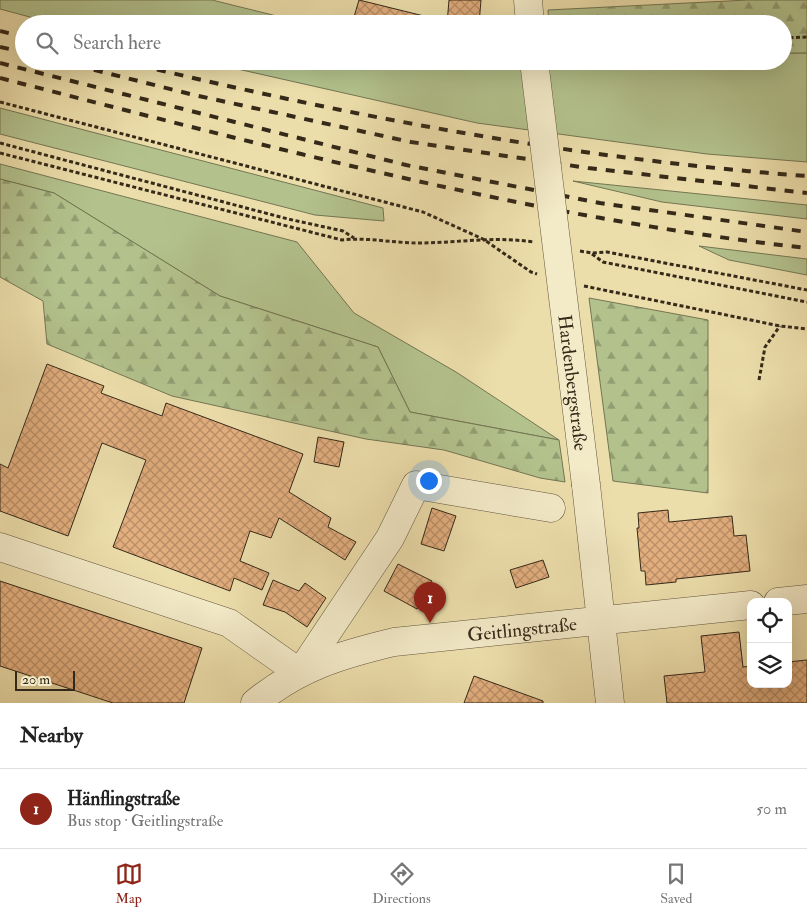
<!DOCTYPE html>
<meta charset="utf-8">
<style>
:root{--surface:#fff;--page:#f2f2f2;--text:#222;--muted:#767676;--line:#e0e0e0;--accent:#8f2418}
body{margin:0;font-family:"IM FELL Double Pica",serif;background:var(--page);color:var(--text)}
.controls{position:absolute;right:15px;bottom:15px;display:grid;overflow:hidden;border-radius:10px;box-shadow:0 5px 20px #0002}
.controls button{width:45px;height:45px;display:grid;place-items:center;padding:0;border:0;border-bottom:1px solid var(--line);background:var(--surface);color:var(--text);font:25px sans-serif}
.scale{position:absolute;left:15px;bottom:12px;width:60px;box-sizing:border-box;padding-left:5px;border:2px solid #352919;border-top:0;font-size:14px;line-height:18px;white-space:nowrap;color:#352919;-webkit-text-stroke:4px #f3eac8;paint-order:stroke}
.you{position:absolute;left:428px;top:480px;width:18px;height:18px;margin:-12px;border:4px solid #fff;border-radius:50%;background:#1a73e8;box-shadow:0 0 0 8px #1a73e833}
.badge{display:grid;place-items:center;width:32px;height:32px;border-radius:50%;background:var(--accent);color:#fff;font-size:16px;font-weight:700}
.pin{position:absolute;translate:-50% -41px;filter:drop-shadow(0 1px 2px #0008)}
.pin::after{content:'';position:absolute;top:26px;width:18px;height:15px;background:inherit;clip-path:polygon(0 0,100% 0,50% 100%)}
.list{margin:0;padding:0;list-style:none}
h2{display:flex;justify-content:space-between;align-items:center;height:65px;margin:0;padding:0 20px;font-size:21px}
h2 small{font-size:16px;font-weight:400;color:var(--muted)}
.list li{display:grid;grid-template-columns:32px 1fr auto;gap:15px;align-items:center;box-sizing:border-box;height:80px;padding:0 20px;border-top:1px solid var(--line)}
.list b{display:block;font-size:19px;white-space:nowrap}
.list p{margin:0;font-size:16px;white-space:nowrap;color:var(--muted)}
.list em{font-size:16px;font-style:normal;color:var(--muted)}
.icon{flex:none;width:28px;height:28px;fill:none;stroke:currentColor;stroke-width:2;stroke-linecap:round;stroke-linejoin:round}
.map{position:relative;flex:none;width:807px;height:703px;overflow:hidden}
.search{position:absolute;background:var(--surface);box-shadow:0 5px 20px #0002;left:15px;right:15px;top:15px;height:55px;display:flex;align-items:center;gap:12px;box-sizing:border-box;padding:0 18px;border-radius:28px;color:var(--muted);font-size:19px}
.sheet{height:145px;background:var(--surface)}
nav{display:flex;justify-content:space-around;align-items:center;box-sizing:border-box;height:70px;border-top:1px solid var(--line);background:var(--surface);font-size:14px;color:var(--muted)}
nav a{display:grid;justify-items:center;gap:2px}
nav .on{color:var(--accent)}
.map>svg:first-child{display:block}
.grass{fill:#b3c28d;stroke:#747653}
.forest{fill:url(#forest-firs);stroke:#747653}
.building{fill:url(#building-cross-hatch);stroke:#352919}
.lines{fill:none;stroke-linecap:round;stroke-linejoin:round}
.minor-casing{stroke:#63563e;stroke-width:29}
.path{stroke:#352919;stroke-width:3;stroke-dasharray:4 2.5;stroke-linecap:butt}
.minor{stroke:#f3eac8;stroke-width:28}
.rail{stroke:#352919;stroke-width:4;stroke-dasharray:9 9;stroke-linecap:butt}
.minor-bridge-casing{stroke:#63563e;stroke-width:29;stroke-linecap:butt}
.minor-bridge{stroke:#f3eac8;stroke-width:28}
.labels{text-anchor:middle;stroke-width:4;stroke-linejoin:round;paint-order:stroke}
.street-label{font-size:19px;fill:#352919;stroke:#f3eac8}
</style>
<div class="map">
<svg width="807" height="703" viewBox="0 0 807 703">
<defs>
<pattern id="forest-firs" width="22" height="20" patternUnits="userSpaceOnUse" patternTransform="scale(1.25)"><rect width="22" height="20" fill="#b3c28d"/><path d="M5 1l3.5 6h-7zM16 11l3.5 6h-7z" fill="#929e72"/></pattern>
<pattern id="building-cross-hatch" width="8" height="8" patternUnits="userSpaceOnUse" patternTransform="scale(1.25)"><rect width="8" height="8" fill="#e3af7f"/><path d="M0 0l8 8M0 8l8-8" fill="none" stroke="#b98e67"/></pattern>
</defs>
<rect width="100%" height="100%" fill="#ecdeab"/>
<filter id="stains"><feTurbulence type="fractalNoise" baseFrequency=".004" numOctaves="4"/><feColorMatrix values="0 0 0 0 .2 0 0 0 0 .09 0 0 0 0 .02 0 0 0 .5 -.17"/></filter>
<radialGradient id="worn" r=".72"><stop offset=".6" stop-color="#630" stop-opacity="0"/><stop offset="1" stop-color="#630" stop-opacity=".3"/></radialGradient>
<!-- grass -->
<g class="grass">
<polygon points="0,0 212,0 309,24 56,24 0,9"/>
<polygon points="783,53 807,53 807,162 707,154 477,123 202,61 463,61 481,66 490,61 783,61"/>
<polygon points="0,108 383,208 384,221 315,215 0,134"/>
<polygon points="0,164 297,242 354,313 456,372 559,440 410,412 378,347 220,296 54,193 0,179"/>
<polygon points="573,181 807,205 807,219 662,202"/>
<polygon points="699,246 807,259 807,275 729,260"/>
</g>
<!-- forest -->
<g class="forest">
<polygon points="748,0 807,0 807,53 783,53 783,24 549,24 548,10"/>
<polygon points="0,179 54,193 220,296 378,347 410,412 559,440 565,482 540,478 444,450 366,439 172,396 47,344 43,301 0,277"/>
<polygon points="589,298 708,320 708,493 613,481"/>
</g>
<!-- building -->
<g class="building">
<polygon points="359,0 432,18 431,24 382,24 354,17"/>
<polygon points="449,0 481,0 479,24 447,24"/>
<polygon points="47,364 104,386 101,393 162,416 166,403 303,454 289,492 331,518 328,527 356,542 345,560 279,518 271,538 250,531 240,561 269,573 262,590 234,578 230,591 113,547 146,460 102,443 68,536 0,511 0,464 8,468"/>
<polygon points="318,437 344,442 339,467 314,462"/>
<polygon points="432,508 456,516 444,551 421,544"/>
<polygon points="668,510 669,522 732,516 734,536 746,535 750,571 676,579 676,582 646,585 645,571 641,571 637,528 639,528 638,513"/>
<polygon points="543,560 549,577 516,588 510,570"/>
<polygon points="398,564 432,581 417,609 384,591"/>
<polygon points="273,580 299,591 305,583 326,598 307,627 285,612 263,605"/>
<polygon points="0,581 202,648 184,703 113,703 0,666"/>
<polygon points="739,632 743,667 751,666 751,684 788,684 788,662 807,660 807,703 667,703 664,676 705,672 701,636"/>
<polygon points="474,676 543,701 543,703 464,703"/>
</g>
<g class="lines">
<!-- minor casing -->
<g class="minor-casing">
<g id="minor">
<polyline points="528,0 530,24"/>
<polyline points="586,485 610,703"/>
<polyline points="0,547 229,623 300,673 390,538 416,485 551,508"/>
<polyline points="778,602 807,599"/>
<path id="s1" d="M255 703C299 667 340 655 394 642L751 605"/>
</g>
</g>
<!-- path -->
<g class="path">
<polyline points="783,38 807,37"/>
<polyline points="0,102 423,212 483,239 531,272 537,274"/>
<polyline points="0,143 288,219 343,231 354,238"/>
<path d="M0 153 342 240C367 237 393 243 418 243 457 243 494 236 533 242"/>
<polyline points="580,251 592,253 607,252 807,290"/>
<polyline points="592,254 603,262 807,302"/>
<polyline points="584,286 780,326 807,329"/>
<polyline points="759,380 765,347 780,326"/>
</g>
<!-- minor -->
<use href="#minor" class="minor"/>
<!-- rail -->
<g class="rail">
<polyline points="0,31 24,37"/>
<polyline points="0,47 24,52"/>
<polyline points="59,61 194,95 411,142 588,168 807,193"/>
<path d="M122 61C347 116 576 159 807 176"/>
<polyline points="0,63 406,165 600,203 807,232"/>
<path d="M0 78C266 146 533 218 807 248"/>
</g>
<!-- minor-bridge casing -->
<g class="minor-bridge-casing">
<g id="minor-bridge">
<path id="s2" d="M534 61 586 485"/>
</g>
</g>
<!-- minor-bridge -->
<use href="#minor-bridge" class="minor-bridge"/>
</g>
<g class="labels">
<!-- street labels -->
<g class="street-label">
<text dy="7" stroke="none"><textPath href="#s2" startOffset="324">Hardenbergstraße</textPath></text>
<text dy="7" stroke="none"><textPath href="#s1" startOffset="282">Geitlingstraße</textPath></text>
</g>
</g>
<rect width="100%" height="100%" filter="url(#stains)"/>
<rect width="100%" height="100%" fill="url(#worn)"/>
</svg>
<div class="controls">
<button><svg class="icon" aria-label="locate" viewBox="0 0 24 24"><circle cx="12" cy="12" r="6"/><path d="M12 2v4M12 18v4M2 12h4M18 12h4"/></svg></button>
<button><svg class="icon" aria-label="layers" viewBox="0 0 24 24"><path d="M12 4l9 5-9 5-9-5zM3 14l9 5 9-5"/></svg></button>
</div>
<div class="scale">20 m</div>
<div class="you"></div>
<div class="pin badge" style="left:430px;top:623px">1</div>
<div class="search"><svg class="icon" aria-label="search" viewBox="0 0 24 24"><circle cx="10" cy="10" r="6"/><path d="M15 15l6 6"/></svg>Search here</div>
</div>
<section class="sheet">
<h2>Nearby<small></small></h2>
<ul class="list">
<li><span class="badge">1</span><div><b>Hänflingstraße</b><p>Bus stop · Geitlingstraße</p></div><em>50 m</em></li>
</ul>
</section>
<nav>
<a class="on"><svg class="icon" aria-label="map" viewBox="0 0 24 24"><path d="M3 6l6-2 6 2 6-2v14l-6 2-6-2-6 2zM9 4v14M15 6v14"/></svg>Map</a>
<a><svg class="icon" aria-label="directions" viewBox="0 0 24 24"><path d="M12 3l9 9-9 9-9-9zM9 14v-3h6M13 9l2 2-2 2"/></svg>Directions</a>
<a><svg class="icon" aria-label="saved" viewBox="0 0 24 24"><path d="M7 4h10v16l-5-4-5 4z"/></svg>Saved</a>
</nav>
